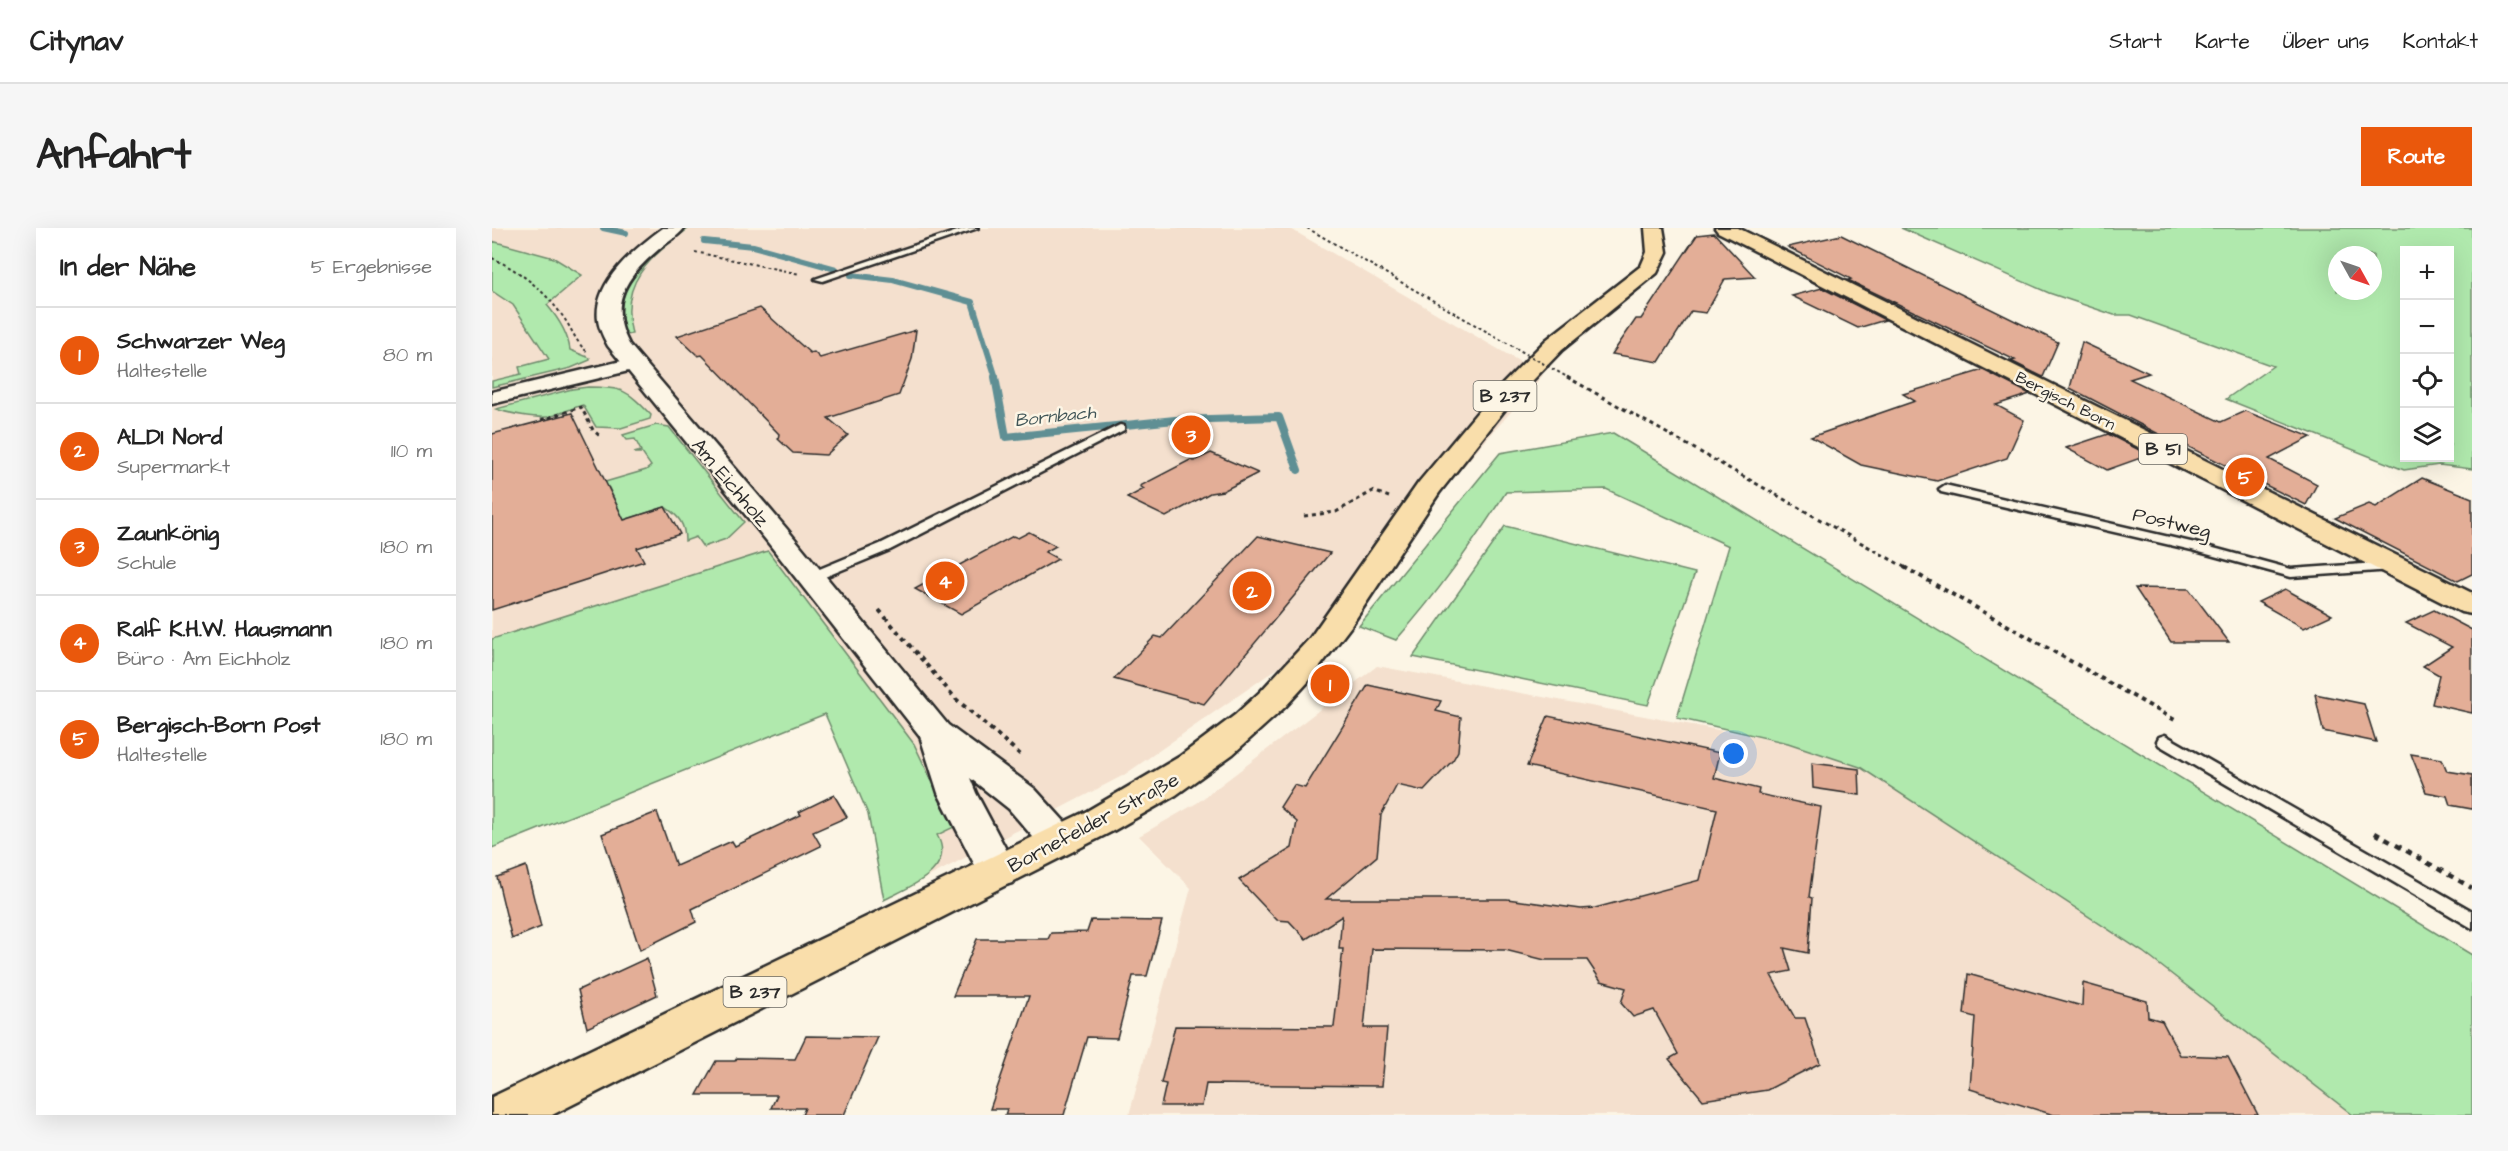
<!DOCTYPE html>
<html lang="de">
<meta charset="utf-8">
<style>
:root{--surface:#fff;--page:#f6f6f6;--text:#222;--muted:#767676;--line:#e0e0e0;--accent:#ea580c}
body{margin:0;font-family:"Architects Daughter",sans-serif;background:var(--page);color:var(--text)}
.controls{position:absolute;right:18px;top:18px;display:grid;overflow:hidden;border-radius:0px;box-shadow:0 6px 24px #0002}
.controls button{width:54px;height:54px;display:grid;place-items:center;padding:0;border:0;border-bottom:2px solid var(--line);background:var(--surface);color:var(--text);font:30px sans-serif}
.compass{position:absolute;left:1836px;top:18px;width:54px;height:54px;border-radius:50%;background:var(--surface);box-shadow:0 6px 24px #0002;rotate:130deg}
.you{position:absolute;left:1242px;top:526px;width:21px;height:21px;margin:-15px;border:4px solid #fff;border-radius:50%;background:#1a73e8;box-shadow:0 0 0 9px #1a73e833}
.badge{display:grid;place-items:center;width:39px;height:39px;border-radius:50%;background:var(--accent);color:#fff;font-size:20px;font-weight:700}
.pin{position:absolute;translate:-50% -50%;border:3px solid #fff;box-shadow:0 2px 6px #0006}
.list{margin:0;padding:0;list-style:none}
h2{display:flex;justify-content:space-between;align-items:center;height:78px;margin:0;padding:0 24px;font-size:26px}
h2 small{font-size:20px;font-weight:400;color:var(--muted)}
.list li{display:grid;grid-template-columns:39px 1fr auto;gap:18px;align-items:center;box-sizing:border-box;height:96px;padding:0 24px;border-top:2px solid var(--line)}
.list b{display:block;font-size:22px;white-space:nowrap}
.list p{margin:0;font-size:20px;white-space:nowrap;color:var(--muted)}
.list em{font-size:20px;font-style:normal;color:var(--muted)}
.icon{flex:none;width:33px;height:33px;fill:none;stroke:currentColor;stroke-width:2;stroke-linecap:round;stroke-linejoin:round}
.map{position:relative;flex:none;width:1980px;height:887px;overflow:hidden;border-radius:0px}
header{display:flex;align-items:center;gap:36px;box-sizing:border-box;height:84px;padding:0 30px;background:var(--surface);border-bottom:2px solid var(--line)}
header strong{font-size:28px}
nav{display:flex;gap:33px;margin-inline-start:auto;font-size:21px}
.intro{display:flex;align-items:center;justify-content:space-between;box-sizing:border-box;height:144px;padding:0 36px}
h1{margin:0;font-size:42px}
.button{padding:15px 27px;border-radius:0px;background:var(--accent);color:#fff;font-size:21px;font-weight:700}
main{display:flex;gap:36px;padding:0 36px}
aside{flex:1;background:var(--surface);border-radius:0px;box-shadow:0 6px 24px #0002}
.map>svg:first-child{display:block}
.built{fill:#f4e0ce}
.green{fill:#b0e9ad;stroke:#6e8a6c;stroke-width:1.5;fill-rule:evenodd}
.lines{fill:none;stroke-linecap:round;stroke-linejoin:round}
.stream-far1{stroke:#5f8f94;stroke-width:6}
.stream{stroke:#5f8f94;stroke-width:8}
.building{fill:#e3ae97;stroke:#2b2b2b;stroke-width:1.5}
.lane-casing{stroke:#2b2b2b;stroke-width:5}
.street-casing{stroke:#2b2b2b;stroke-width:5}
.secondary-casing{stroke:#2b2b2b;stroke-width:5}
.primary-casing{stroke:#2b2b2b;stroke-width:5}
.path-far3{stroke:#2b2b2b;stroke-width:2;stroke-dasharray:3 3;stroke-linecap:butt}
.path-far2{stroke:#2b2b2b;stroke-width:3;stroke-dasharray:4 4;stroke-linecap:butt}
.path-far1{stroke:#2b2b2b;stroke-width:4;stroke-dasharray:4.5 4.5;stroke-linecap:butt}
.path{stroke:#2b2b2b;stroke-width:4.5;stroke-dasharray:6 6;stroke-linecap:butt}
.lane{fill:#fcf5e5;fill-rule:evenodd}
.street{fill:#fcf5e5;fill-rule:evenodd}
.secondary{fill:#fcf5e5;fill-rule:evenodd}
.primary{fill:#f9deab;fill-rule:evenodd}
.path-bridge{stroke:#2b2b2b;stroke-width:2;stroke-dasharray:3 3;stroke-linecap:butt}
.labels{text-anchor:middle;stroke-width:5;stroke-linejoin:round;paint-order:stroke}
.far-street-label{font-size:16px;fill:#2b2b2b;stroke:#fcf5e5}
.shield{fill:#fcf5e5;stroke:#6a6863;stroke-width:1.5}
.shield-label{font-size:18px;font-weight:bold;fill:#2b2b2b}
.far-water-label{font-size:18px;font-style:italic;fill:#405557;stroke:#fcf5e5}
.street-label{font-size:20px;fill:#2b2b2b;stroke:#fcf5e5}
</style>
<header>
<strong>Citynav</strong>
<nav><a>Start</a><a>Karte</a><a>Über uns</a><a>Kontakt</a></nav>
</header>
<div class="intro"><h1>Anfahrt</h1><a class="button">Route</a></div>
<main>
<aside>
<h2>In der Nähe<small>5 Ergebnisse</small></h2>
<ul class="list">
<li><span class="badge">1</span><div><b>Schwarzer Weg</b><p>Haltestelle</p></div><em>80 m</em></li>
<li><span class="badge">2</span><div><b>ALDI Nord</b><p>Supermarkt</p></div><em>110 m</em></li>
<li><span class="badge">3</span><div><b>Zaunkönig</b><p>Schule</p></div><em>180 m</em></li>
<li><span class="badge">4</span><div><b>Ralf K.H.W. Hausmann</b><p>Büro · Am Eichholz</p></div><em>180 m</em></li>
<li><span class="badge">5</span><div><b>Bergisch-Born Post</b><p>Haltestelle</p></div><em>180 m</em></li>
</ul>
</aside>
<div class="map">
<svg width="1980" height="887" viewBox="0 0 1980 887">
<rect width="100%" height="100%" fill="#fcf5e5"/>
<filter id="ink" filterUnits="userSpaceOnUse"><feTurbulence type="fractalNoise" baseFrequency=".0167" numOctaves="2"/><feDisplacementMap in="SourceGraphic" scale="12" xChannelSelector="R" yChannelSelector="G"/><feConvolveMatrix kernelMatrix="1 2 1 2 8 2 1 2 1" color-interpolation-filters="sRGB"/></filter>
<g filter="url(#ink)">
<!-- built -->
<g class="built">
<polygon points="0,0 797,0 1051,147 809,424 632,547 392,672 376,586 333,486 0,620"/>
<polygon points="885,438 1296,515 1368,539 1651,724 1861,887 637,887 699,660 647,608 705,575"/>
</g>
<!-- green -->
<g class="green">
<path d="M197 0C159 29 126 53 140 106L134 107C120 70 141 41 169 18 178 11 186 3 197 0Z"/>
<path d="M1409 0H1980V241L1947 237 1912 242 1734 171 1781 138 1639 87H1622L1557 65ZM1912 22H1958V230H1912ZM1845 27H1881V63H1845Z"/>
<path d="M0 13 62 30 90 47 55 77C66 90 76 105 78 122L98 130V132L79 140 0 159V153L29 146 27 139 57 131 21 77 0 63Z"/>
<path d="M96 159C131 159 135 162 159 187L158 191 129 200 104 199 91 177C80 180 70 185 60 188 48 192 15 185 4 181L80 161Z"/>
<path d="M164 197 177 199 252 294 234 311 211 319 204 309 193 313C193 296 187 288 173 279L132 292 117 260 0 294 62 269 154 242 159 238 150 225H142L149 223 143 211 135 212 131 207Z"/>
<path d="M1121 205 1980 727V887H1861L1651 724 1368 539 1296 515 1185 490 1237 318 1114 261 1014 264C980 316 946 365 904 412L867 398 1008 225Z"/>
<polygon points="1013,298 1203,345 1156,477 921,429"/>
<path d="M276 323 422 516 462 599 445 607C465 642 417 659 392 672L376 586 333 486 0 620V411Z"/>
</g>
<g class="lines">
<!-- stream-far1 -->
<g class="stream-far1">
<polyline points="111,0 134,5"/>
<polyline points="212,13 261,18 344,41"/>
<polyline points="359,47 401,52 480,74 504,150"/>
</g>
<!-- stream -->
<polyline class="stream" points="503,149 514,209 683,192 787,189 806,242"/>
</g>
<!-- building -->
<g class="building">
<polygon points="1222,5 1263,49 1233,51 1214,85 1199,83 1167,134 1120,126 1144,91 1149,91 1205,7"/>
<polygon points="1349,7 1566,114 1551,149 1519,133 1523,132 1356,52 1359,51 1296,19"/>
<polygon points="1330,60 1393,92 1366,100 1300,68"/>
<polygon points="268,80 318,125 322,124 328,130 424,102 420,131 407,167 336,190 356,207 334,227 301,225 286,211 287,206 210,127 206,128 185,108"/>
<polygon points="1590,114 1657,145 1638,151 1729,194 1753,183 1819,209 1777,231 1825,256 1814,277 1689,215 1686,216 1578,160"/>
<polygon points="1491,142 1538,166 1504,177 1532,192 1515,230 1445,253 1369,237 1319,209 1423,173 1411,166"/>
<polygon points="80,185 132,292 173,279 188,306 145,320 152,333 0,382 0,206"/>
<polygon points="1616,206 1657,227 1615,242 1574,220"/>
<polygon points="719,225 766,245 731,263 718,265 674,289 635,270 652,261 648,258 698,232 702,233"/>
<polygon points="1930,250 1980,270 1980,346 1966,353 1843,290 1877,276 1884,279"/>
<polygon points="537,304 564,318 553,324 566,331 469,386 423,361 521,308 526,310"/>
<polygon points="766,308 838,325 712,476 622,451 663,408 670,410"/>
<polygon points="1643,360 1697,361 1737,414 1679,414"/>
<polygon points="1793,361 1840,387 1812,400 1766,374"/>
<polygon points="1942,382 1980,402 1980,485 1940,476 1947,447 1931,438 1960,419 1914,395"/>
<polygon points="876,457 949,473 944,483 969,489 966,523 961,532 932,563 905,557 889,587 885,628 834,671 1015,671 1089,681 1103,680 1208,652 1225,581 1035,538 1056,488 1228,525 1222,550 1267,561 1266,566 1329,579 1317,669 1320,670 1316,725 1292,720 1299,743 1279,747 1303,790 1313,790 1328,835 1275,862 1211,872 1177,831 1186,826 1162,782 1141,789 1129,775 1134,760 1109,753 1095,732 1053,732 1013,722 880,721 872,800 895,800 890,858 714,856 710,878 669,878 674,856 669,855 683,798 842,799 851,721 847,721 850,688 814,711 797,693 785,692 747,652 800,620 805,594 788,579 802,557 813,560"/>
<polygon points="1823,466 1872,476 1884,514 1831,503"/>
<polygon points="1919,526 1950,531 1955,543 1980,547 1980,581 1958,577 1955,568 1934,564"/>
<polygon points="1320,535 1367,541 1368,567 1321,560"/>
<polygon points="342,567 355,589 321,604 329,618 200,681 204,694 148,722 110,606 165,584 184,638 240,613 243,618 309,587 307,584"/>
<polygon points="34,638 49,699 20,711 5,649"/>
<polygon points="599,692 670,693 655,748 641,748 625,810 595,809 572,887 513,887 515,881 498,881 537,768 461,768 485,711 556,711 559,705 595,704"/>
<polygon points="155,730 165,767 95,800 86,762"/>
<polygon points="1476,746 1590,778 1591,755 1655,773 1656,789 1670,793 1688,827 1736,829 1766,887 1562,887 1478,861 1483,789 1472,786"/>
<polygon points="314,808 386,809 352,887 310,887 313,880 279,880 285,867 205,867 224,833 243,833 245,830 303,831"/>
</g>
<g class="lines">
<!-- lane casing -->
<g class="lane-casing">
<g id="lane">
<polygon points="474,0 486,0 331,53 323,51"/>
<polygon points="628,197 632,198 632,202 398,322 323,353 313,353 311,350 313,347 388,316"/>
<polygon points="1453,257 1703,315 1799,341 1900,334 1907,338 1900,342 1799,349 1700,322 1449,264 1447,261"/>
<polygon points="1673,507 1980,683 1980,700 1667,517 1665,513 1667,509"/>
</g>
</g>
<!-- street casing -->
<g class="street-casing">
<polygon id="street" points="142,130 149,132 152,136 149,140 0,176 0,164"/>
</g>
<!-- secondary casing -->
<g class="secondary-casing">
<path id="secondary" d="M171 0H192C186 9 175 14 167 21 135 48 115 75 137 116L294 300 456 497 543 561 581 603 586 613 581 623 567 628 553 623 517 581 478 550 484 565 526 644 520 655 506 659 492 655 446 565 428 508 274 312 116 118C112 110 107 101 106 92 101 53 144 20 171 0Z"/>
</g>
<!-- primary casing -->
<g class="primary-casing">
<g id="primary">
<polygon points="1153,0 1171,0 1175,24 1165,45 1070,122 1015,179 947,265 859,398 817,453 793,479 741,526 684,567 621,603 60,887 0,887 0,869 595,583 687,529 743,487 769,463 818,410 927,254 998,169 1054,112 1149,38 1155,24"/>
<polygon points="1223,0 1246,0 1980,365 1980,386 1969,384 1226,4"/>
</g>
</g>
<!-- path-far3 -->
<g class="path-far3">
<polyline points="815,0 1013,114"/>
<polyline points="203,24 308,46"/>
<path d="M0 30C30 44 53 63 72 90 80 101 85 117 96 124"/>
<polyline points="1075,149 1077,150"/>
</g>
<!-- path-far2 -->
<g class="path-far2">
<polyline points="1075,149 1414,340"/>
<polyline points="49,192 89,179 101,202 109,209"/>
<polyline points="812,288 844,284 881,263 897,269"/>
</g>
<!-- path-far1 -->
<g class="path-far1">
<polyline points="1412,339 1683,492"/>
<polyline points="387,382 464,471 530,528"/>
</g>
<!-- path -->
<polyline class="path" points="1883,605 1980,660"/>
<!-- lane -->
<use href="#lane" class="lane"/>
<!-- street -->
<use href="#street" class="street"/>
<!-- secondary -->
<use href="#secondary" class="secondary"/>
<!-- primary -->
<use href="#primary" class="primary"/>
<!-- path-bridge -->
<polyline class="path-bridge" points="1013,114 1075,149"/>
</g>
</g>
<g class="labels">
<!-- far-street labels -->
<g class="far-street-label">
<text transform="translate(1574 172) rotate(27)" y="6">Bergisch Born</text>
</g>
<!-- shield labels -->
<g class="shield">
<rect x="981.5" y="153" width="63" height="30" rx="4.5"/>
<rect x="1647" y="206" width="48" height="30" rx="4.5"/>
<rect x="231.5" y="749" width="63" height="30" rx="4.5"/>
</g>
<g class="shield-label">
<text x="1013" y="174">B 237</text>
<text x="1671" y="227">B 51</text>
<text x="263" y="770">B 237</text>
</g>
<!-- far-water labels -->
<g class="far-water-label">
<text transform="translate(563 188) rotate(-6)" y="6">Bornbach</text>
</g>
<!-- street labels -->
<g class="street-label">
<text transform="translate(239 254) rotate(50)" y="7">Am Eichholz</text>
<text transform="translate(1680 294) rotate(13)" y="7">Postweg</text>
<text transform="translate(601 594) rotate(-28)" y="7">Bornefelder Straße</text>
</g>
</g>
</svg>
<div class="controls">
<button>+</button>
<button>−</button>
<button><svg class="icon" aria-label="locate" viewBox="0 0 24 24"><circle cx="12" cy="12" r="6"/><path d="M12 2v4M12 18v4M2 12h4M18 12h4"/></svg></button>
<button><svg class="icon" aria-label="layers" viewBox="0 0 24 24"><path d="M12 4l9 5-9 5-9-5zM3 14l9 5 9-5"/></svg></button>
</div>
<svg class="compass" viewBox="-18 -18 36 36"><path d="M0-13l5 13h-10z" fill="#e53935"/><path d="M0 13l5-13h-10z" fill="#767676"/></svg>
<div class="you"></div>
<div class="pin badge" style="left:838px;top:456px">1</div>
<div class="pin badge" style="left:760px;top:363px">2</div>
<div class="pin badge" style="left:699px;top:207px">3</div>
<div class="pin badge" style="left:453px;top:353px">4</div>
<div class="pin badge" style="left:1753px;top:249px">5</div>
</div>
</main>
